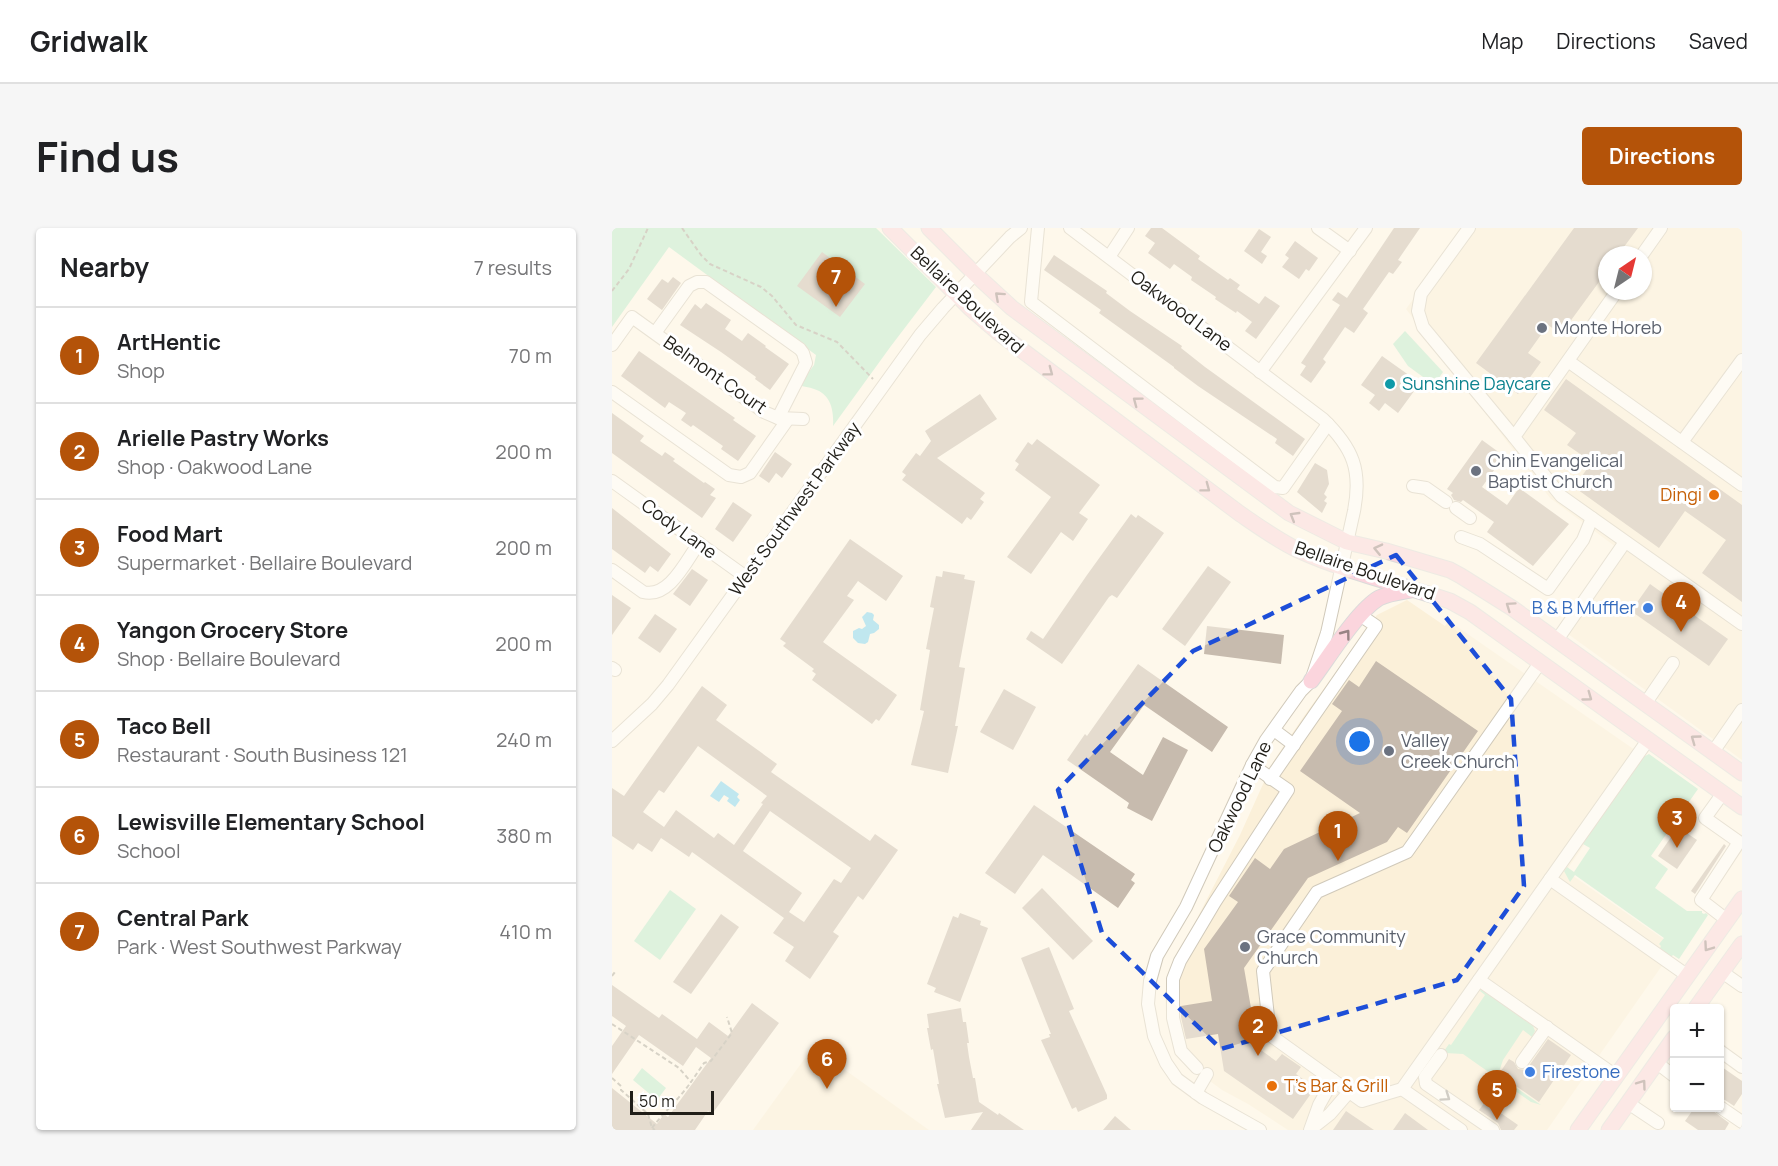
<!DOCTYPE html>
<meta charset="utf-8">
<style>
:root{--surface:#fff;--page:#f6f6f6;--text:#202124;--muted:#757577;--line:#e0e0e0;--accent:#b45309}
body{margin:0;font-family:Manrope,sans-serif;background:var(--page);color:var(--text)}
.controls{position:absolute;right:18px;bottom:18px;display:grid;overflow:hidden;border-radius:6px;box-shadow:0 2px 4px #0004}
.controls button{width:54px;height:54px;display:grid;place-items:center;padding:0;border:0;border-bottom:2px solid var(--line);background:var(--surface);color:var(--text);font:30px sans-serif}
.compass{position:absolute;left:986px;top:18px;width:54px;height:54px;border-radius:50%;background:var(--surface);box-shadow:0 2px 4px #0004;rotate:35deg}
.scale{position:absolute;left:18px;bottom:15px;width:84px;box-sizing:border-box;padding-left:6px;border:3px solid #201e18;border-top:0;font-size:16px;line-height:21px;white-space:nowrap;color:#201e18;-webkit-text-stroke:4px #fff;paint-order:stroke}
.you{position:absolute;left:748px;top:514px;width:21px;height:21px;margin:-15px;border:4px solid #fff;border-radius:50%;background:#1a73e8;box-shadow:0 0 0 9px #1a73e833}
.badge{display:grid;place-items:center;width:39px;height:39px;border-radius:50%;background:var(--accent);color:#fff;font-size:20px;font-weight:700}
.pin{position:absolute;translate:-50% -50px;filter:drop-shadow(0 2px 3px #0008)}
.pin::after{content:'';position:absolute;top:32px;width:21px;height:18px;background:inherit;clip-path:polygon(0 0,100% 0,50% 100%)}
.list{margin:0;padding:0;list-style:none}
h2{display:flex;justify-content:space-between;align-items:center;height:78px;margin:0;padding:0 24px;font-size:26px}
h2 small{font-size:20px;font-weight:400;color:var(--muted)}
.list li{display:grid;grid-template-columns:39px 1fr auto;gap:18px;align-items:center;box-sizing:border-box;height:96px;padding:0 24px;border-top:2px solid var(--line)}
.list b{display:block;font-size:22px;white-space:nowrap}
.list p{margin:0;font-size:20px;white-space:nowrap;color:var(--muted)}
.list em{font-size:20px;font-style:normal;color:var(--muted)}
.map{position:relative;flex:none;width:1130px;height:902px;overflow:hidden;border-radius:6px}
header{display:flex;align-items:center;gap:36px;box-sizing:border-box;height:84px;padding:0 30px;background:var(--surface);border-bottom:2px solid var(--line)}
header strong{font-size:28px}
nav{display:flex;gap:33px;margin-inline-start:auto;font-size:21px}
.intro{display:flex;align-items:center;justify-content:space-between;box-sizing:border-box;height:144px;padding:0 36px}
h1{margin:0;font-size:42px}
.button{padding:15px 27px;border-radius:6px;background:var(--accent);color:#fff;font-size:21px;font-weight:700}
main{display:flex;gap:36px;padding:0 36px}
aside{flex:1;background:var(--surface);border-radius:6px;box-shadow:0 2px 4px #0004}
.map>svg:first-child{display:block}
.built{fill:#fbf0d9;fill-rule:evenodd}
.green{fill:#b9ebcd}
.water{fill:#77d3f4}
.building{fill:#c7bbae;fill-rule:evenodd}
.lines{fill:none;stroke-linecap:round;stroke-linejoin:round}
.minor-casing{stroke:#d0c9ba;stroke-width:14}
.major-casing{stroke:#dbdbda;stroke-width:17}
.path{stroke:#a9a59a;stroke-width:2;stroke-dasharray:4.5 3;stroke-linecap:butt}
.minor{stroke:#fff;stroke-width:12}
.major{stroke:#fbd5dd;stroke-width:15}
.oneway{stroke:#988384}
.oneway2{stroke:#9b9a97}
.marked{fill:none;stroke:#1d4ed8;stroke-width:4.5;stroke-dasharray:12 8;stroke-linejoin:round}
.worship-dot{fill:#6b7280;stroke:#fff;stroke-width:2}
.culture-dot{fill:#0f9aa8;stroke:#fff;stroke-width:2}
.food-dot{fill:#e8710a;stroke:#fff;stroke-width:2}
.shop-dot{fill:#3f7fe0;stroke:#fff;stroke-width:2}
.labels{text-anchor:middle;stroke-width:6;stroke-linejoin:round;paint-order:stroke}
.street-label{font-size:18px;fill:#201e18;stroke:#fff}
.worship-label{font-size:18px;fill:#5b616d;stroke:#fff;text-anchor:start}
.culture-label{font-size:18px;fill:#0d838f;stroke:#fff;text-anchor:start}
.food-label{font-size:18px;fill:#c56008;stroke:#fff;text-anchor:end}
.shop-label{font-size:18px;fill:#366cbe;stroke:#fff;text-anchor:end}
</style>
<header>
<strong>Gridwalk</strong>
<nav><a>Map</a><a>Directions</a><a>Saved</a></nav>
</header>
<div class="intro"><h1>Find us</h1><a class="button">Directions</a></div>
<main>
<aside>
<h2>Nearby<small>7 results</small></h2>
<ul class="list">
<li><span class="badge">1</span><div><b>ArtHentic</b><p>Shop</p></div><em>70 m</em></li>
<li><span class="badge">2</span><div><b>Arielle Pastry Works</b><p>Shop · Oakwood Lane</p></div><em>200 m</em></li>
<li><span class="badge">3</span><div><b>Food Mart</b><p>Supermarket · Bellaire Boulevard</p></div><em>200 m</em></li>
<li><span class="badge">4</span><div><b>Yangon Grocery Store</b><p>Shop · Bellaire Boulevard</p></div><em>200 m</em></li>
<li><span class="badge">5</span><div><b>Taco Bell</b><p>Restaurant · South Business 121</p></div><em>240 m</em></li>
<li><span class="badge">6</span><div><b>Lewisville Elementary School</b><p>School</p></div><em>380 m</em></li>
<li><span class="badge">7</span><div><b>Central Park</b><p>Park · West Southwest Parkway</p></div><em>410 m</em></li>
</ul>
</aside>
<div class="map">
<svg width="1130" height="902" viewBox="0 0 1130 902">
<rect width="100%" height="100%" fill="#fef8eb"/>
<!-- built -->
<g class="built">
<path d="M852 0H1130V532L956 406 1012 325 938 270 794 81ZM995 27H1031V63H995Z"/>
<polygon points="795,372 833,398 837,393 1033,529 954,643 1063,719 935,902 676,902 636,876 610,862 579,839 559,805 554,784 553,765 559,741 628,607 661,534 690,491 765,387"/>
<polygon points="201,819 317,902 141,902"/>
</g>
<!-- green -->
<g class="green">
<path d="M0 0H264L324 59 279 118 221 198C222 183 219 166 202 161 197 159 192 159 187 157L202 137 204 127 57 19 0 99Z"/>
<polygon points="793,103 831,144 822,157 796,138 781,116"/>
<polygon points="1037,526 1086,561 1039,628 1056,641 1043,660 1075,683 1090,683 1090,685 1092,686 1094,685 1096,687 1067,731 1061,727 1059,729 1048,720 1049,718 1047,716 1052,710 963,647 958,654 952,643 955,639 962,644 978,620 971,616 974,611 1031,529"/>
<polygon points="58,662 84,681 48,732 22,713"/>
<polygon points="869,761 921,798 923,803 920,809 911,802 891,832 886,847 929,877 919,874 851,826 833,825 832,823 837,816 839,817 873,767 868,763"/>
<polygon points="30,840 54,860 45,872 21,852"/>
</g>
<!-- water -->
<g class="water">
<polygon points="255,384 260,385 262,387 261,392 267,397 267,401 262,405 258,406 256,414 253,416 246,415 241,410 241,403 247,400 250,401 254,398 250,389"/>
<polygon points="109,553 127,566 125,569 128,572 123,579 115,573 117,570 112,567 107,574 98,568"/>
</g>
<!-- building -->
<g class="building">
<polygon points="539,0 550,0 588,28 586,31 616,52 618,50 628,57 625,61 647,76 653,68 668,78 644,111 633,103 640,94 625,83 624,85 603,71 604,69 579,52 580,49 562,36 558,41 536,25 543,15 533,8"/>
<polygon points="782,0 808,0 786,32 790,34 781,46 777,44 751,81 756,85 742,105 733,99 711,131 714,134 699,155 688,147 694,138 689,135 728,77 720,72 726,64 735,70"/>
<polygon points="962,0 1026,0 1006,27 995,27 995,43 949,106 936,97 916,125 929,134 906,166 864,135"/>
<polygon points="647,1 659,9 649,24 655,28 650,36 632,23"/>
<polygon points="683,13 706,30 697,43 694,41 687,51 670,39 677,30 673,27"/>
<polygon points="210,24 253,56 228,89 185,58"/>
<polygon points="442,27 495,63 494,65 518,83 570,118 569,120 593,139 693,211 681,228 663,215 665,211 586,158 562,140 562,139 487,85 489,82 432,42"/>
<polygon points="61,49 69,55 50,82 35,71 50,51 56,55"/>
<polygon points="94,75 119,92 113,101 130,113 136,105 154,118 153,119 177,136 158,162 143,151 144,149 109,124 68,97 83,76 89,81"/>
<polygon points="27,123 123,190 121,192 144,208 126,233 109,221 111,218 81,197 79,199 69,192 74,185 57,174 53,180 9,148"/>
<polygon points="770,128 808,155 786,185 773,175 767,183 757,175 763,167 749,157"/>
<polygon points="954,151 1130,277 1130,374 1090,345 1114,312 1073,283 1047,320 962,259 980,234 955,217 964,205 932,182"/>
<polygon points="368,166 385,191 325,230 373,265 368,271 372,274 359,292 355,289 350,296 290,252 294,247 290,244 304,225 308,228 319,213 313,203"/>
<polygon points="0,185 32,208 28,213 50,228 53,224 63,231 61,233 92,255 93,254 103,261 98,267 104,270 90,290 0,225"/>
<polygon points="425,211 488,257 467,285 476,291 461,313 449,304 419,346 395,329 439,269 403,242 407,236 403,233 416,214 420,217"/>
<polygon points="870,212 892,228 870,259 895,277 907,260 957,296 921,338 875,304 882,294 851,272 849,274 842,272 839,267 841,265 835,261"/>
<polygon points="163,224 180,236 170,250 164,245 157,255 147,248"/>
<polygon points="703,235 715,242 717,256 712,266 715,269 712,273 715,275 710,285 685,264"/>
<polygon points="121,274 140,287 121,314 103,301"/>
<polygon points="0,280 59,326 46,344 38,338 33,345 0,321"/>
<polygon points="519,286 524,290 526,287 552,305 505,370 500,367 497,369 450,436 414,411 419,403 431,411 475,347"/>
<polygon points="238,311 291,348 274,373 246,353 235,368 242,372 211,414 285,467 267,493 264,491 260,496 200,452 204,446 200,443 202,441 171,418 174,415 168,411"/>
<polygon points="596,338 619,354 573,418 550,401"/>
<polygon points="80,341 96,352 78,378 61,366"/>
<polygon points="331,343 353,347 352,351 363,353 347,439 353,440 343,498 346,498 336,545 299,537 312,483 308,482 318,422 314,421 322,380 318,379 324,348 330,349"/>
<polygon points="1038,356 1116,411 1097,438 1019,383"/>
<polygon points="0,367 19,380 0,407"/>
<polygon points="43,386 65,401 48,425 26,410"/>
<polygon points="595,398 672,407 669,436 592,426"/>
<polygon points="764,433 866,503 795,605 786,599 775,614 696,650 632,740 646,820 664,833 670,826 689,839 684,846 703,860 681,891 612,843 606,806 574,811 569,789 569,778 600,773 592,721 626,674 617,668 643,630 658,641 672,621 748,585 688,543 730,483 720,476 737,452 747,459"/>
<polygon points="526,436 616,499 600,524 532,477 498,524 531,547 551,509 576,522 540,593 515,580 517,575 455,532 473,506 475,508"/>
<path d="M90 458 115 477 104 492 165 536 159 544 258 613 263 606 286 622 251 672 246 668 221 704 227 708 198 751 173 733 182 719 161 705 172 690 80 624 77 629 49 610 40 624 26 615 21 622 0 608V560L12 568ZM86 518 155 568 149 575 151 576 122 617 106 605 102 610 64 582 52 599 31 584 47 562 52 565ZM158 583 239 640 229 655 222 651 192 694 177 684 190 665 131 623Z"/>
<polygon points="392,461 424,479 401,522 368,504"/>
<polygon points="422,577 523,646 519,652 523,655 506,680 431,627 403,666 373,645"/>
<polygon points="1066,599 1085,612 1065,641 1046,628"/>
<polygon points="1112,616 1114,618 1083,666 1079,663"/>
<polygon points="430,660 481,713 461,732 410,680"/>
<polygon points="348,685 369,693 368,697 376,700 348,774 322,764 324,760 315,756 341,688 346,690"/>
<polygon points="109,686 127,699 79,766 61,754"/>
<polygon points="437,719 462,781 457,783 495,867 495,871 466,884 464,879 460,881 429,812 438,809 437,806 439,806 409,730"/>
<polygon points="0,757 47,790 50,786 85,811 97,794 116,808 140,775 167,795 100,886 96,883 83,902 0,902 0,860 45,896 52,886 56,889 99,830 84,819 71,838 27,807 0,846 0,818 14,798 0,788"/>
<polygon points="349,780 351,794 354,794 357,815 355,815 357,829 361,850 363,850 367,874 386,887 387,885 412,902 359,902 371,884 333,890 325,856 327,856 321,821 319,822 315,800 317,800 315,786"/>
<polygon points="936,811 959,827 927,874 887,846 897,831 902,834 906,841 914,842"/>
<polygon points="1107,837 1130,853 1130,866 1122,878 1113,872 1107,871"/>
<polygon points="873,874 906,897 902,902 889,902 886,895 867,882"/>
<polygon points="1083,879 1096,879 1117,895 1113,902 1086,902 1073,893"/>
<polygon points="734,883 762,902 721,902"/>
<polygon points="793,885 816,902 781,902"/>
<polygon points="503,888 519,902 491,902"/>
</g>
<g class="lines">
<!-- minor casing -->
<g class="minor-casing">
<g id="minor">
<polyline points="426,0 419,74 663,259 671,260 716,196"/>
<path d="M458 0 711 191C741 220 750 242 742 283L715 405 699 453 689 463 654 512 640 537 574 679 545 728 538 753 536 776 542 808 554 835 565 851 591 870 648 902"/>
<polyline points="706,0 738,23"/>
<polyline points="857,0 809,66 806,83 811,99 902,209"/>
<polyline points="1030,27 1049,0"/>
<polyline points="497,29 516,0"/>
<polyline points="1005,63 902,209 949,268 1130,396"/>
<polyline points="43,105 77,58 85,54 94,54 188,121 191,125 194,135 166,190"/>
<polyline points="0,117 20,89 152,184 166,190 191,191"/>
<polyline points="956,133 1130,257"/>
<polyline points="648,144 754,0"/>
<polyline points="0,164 117,247 129,249 138,245 176,191"/>
<polyline points="1070,214 1130,132"/>
<polyline points="0,253 134,349"/>
<polyline points="801,258 814,260 834,274"/>
<polyline points="844,280 858,290"/>
<polyline points="849,309 868,316 936,361 971,312 980,290"/>
<path d="M0 342 31 364C57 371 74 333 87 315"/>
<polyline points="945,412 1013,314"/>
<polyline points="928,435 795,624 705,664 651,743 658,807 750,873 790,861 1036,512"/>
<polyline points="0,440 3,442"/>
<polyline points="1033,476 1061,435"/>
<polyline points="662,502 682,517"/>
<polyline points="0,513 40,476 56,457 308,107 331,80 398,9 409,0"/>
<polyline points="1101,524 1130,482"/>
<polyline points="658,551 764,398 748,387"/>
<polyline points="1111,565 1093,590 1127,614 1089,672 1115,692"/>
<polyline points="938,651 1076,748"/>
<polyline points="1110,744 1130,758"/>
<polyline points="867,752 1004,848"/>
<polyline points="1108,823 1130,839"/>
<polyline points="829,827 813,849 814,856 881,902"/>
<polyline points="910,834 935,799"/>
<polyline points="1045,835 1062,848"/>
<polyline points="585,840 569,823 561,790 561,751 568,733 603,674 676,562 640,537"/>
<polyline points="790,861 849,902"/>
<polyline points="584,865 595,846"/>
<polyline points="1016,875 1046,895"/>
<polyline points="1108,879 1130,894"/>
<polyline points="699,901 718,886 737,864"/>
<polyline points="698,902 707,877 721,852"/>
</g>
</g>
<!-- major casing -->
<g class="major-casing">
<g id="major">
<path d="M278 0 358 80 387 105 627 285C646 298 665 312 686 322 734 344 788 356 838 373L858 384 1130 579"/>
<polyline points="317,0 363,46 400,80 677,285 735,314 774,323 838,342 849,348 900,380 1130,545"/>
<path d="M699 453C715 432 745 383 767 370 777 365 788 364 799 362"/>
<polyline points="1084,780 1130,716"/>
<polyline points="966,902 1130,671"/>
<polyline points="997,902 1062,810"/>
</g>
</g>
<!-- path -->
<g class="path">
<polyline points="70,0 89,27 98,36 149,59 160,68 184,97 225,114 261,151"/>
<polyline points="0,63 17,41 36,0"/>
<polyline points="0,748 3,744"/>
<polyline points="0,796 67,840 79,854 92,835 99,833 120,805 115,789"/>
<polyline points="0,850 9,858 9,862 36,886 40,900 43,902"/>
<path d="M40 900C52 884 67 871 79 854"/>
</g>
<!-- minor -->
<use href="#minor" class="minor"/>
<!-- major -->
<use href="#major" class="major"/>
</g>
<!-- one-way arrows -->
<defs><path id="oneway-chevron" d="M-2-3.5L2.5 0L-2 3.5" fill="none" stroke-width="1.6" stroke-linecap="round" stroke-linejoin="round" transform="scale(1.5)"/></defs>
<g class="oneway">
<use href="#oneway-chevron" transform="translate(387 68) rotate(-138)"/>
<use href="#oneway-chevron" transform="translate(437 144) rotate(37)"/>
<use href="#oneway-chevron" transform="translate(525 173) rotate(-143)"/>
<use href="#oneway-chevron" transform="translate(594 260) rotate(37)"/>
<use href="#oneway-chevron" transform="translate(682 288) rotate(-149)"/>
<use href="#oneway-chevron" transform="translate(766 321) rotate(-167)"/>
<use href="#oneway-chevron" transform="translate(898 378) rotate(-145)"/>
<use href="#oneway-chevron" transform="translate(734 406) rotate(-53)"/>
<use href="#oneway-chevron" transform="translate(976 469) rotate(36)"/>
<use href="#oneway-chevron" transform="translate(1083 511) rotate(-144)"/>
<use href="#oneway-chevron" transform="translate(1096 719) rotate(125)"/>
<use href="#oneway-chevron" transform="translate(1030 856) rotate(-54)"/>
</g>
<use class="oneway2" href="#oneway-chevron" transform="translate(834 869) rotate(35)"/>
<!-- marked area -->
<path d="M0 0H1130V902H0ZM784 327 899 471 912 658 845 752 609 821 490 705 446 562 581 423Z" fill="#fef8eb" fill-opacity=".55" fill-rule="evenodd"/>
<path class="marked" d="M784 327 899 471 912 658 845 752 609 821 490 705 446 562 581 423Z"/>
<!-- markers -->
<g class="worship-dot">
<circle cx="930" cy="100" r="6"/>
<circle cx="864" cy="243" r="6"/>
<circle cx="777" cy="523" r="6"/>
<circle cx="633" cy="719" r="6"/>
</g>
<circle class="culture-dot" cx="778" cy="156" r="6"/>
<g class="food-dot">
<circle cx="1102" cy="267" r="6"/>
<circle cx="660" cy="858" r="6"/>
</g>
<g class="shop-dot">
<circle cx="1036" cy="380" r="6"/>
<circle cx="918" cy="844" r="6"/>
</g>
<g class="labels">
<!-- street labels -->
<g class="street-label">
<text transform="translate(355 72) rotate(43)" y="6">Bellaire Boulevard</text>
<text transform="translate(569 83) rotate(37)" y="6">Oakwood Lane</text>
<text transform="translate(103 147) rotate(35)" y="6">Belmont Court</text>
<text transform="translate(183 281) rotate(-54)" y="6">West Southwest Parkway</text>
<text transform="translate(67 301) rotate(36)" y="6">Cody Lane</text>
<text transform="translate(753 343) rotate(19)" y="6">Bellaire Boulevard</text>
<text transform="translate(628 569) rotate(-64)" y="6">Oakwood Lane</text>
</g>
<!-- worship labels -->
<g class="worship-label">
<text x="942" y="106">Monte Horeb</text>
<text x="876" y="239">Chin Evangelical<tspan x="876" dy="21">Baptist Church</tspan></text>
<text x="789" y="519">Valley<tspan x="789" dy="21">Creek Church</tspan></text>
<text x="645" y="715">Grace Community<tspan x="645" dy="21">Church</tspan></text>
</g>
<!-- culture labels -->
<g class="culture-label">
<text x="790" y="162">Sunshine Daycare</text>
</g>
<!-- food labels -->
<g class="food-label">
<text x="1090" y="273">Dingi</text>
<text x="672" y="864" text-anchor="start">T's Bar &amp; Grill</text>
</g>
<!-- shop labels -->
<g class="shop-label">
<text x="1024" y="386">B &amp; B Muffler</text>
<text x="930" y="850" text-anchor="start">Firestone</text>
</g>
</g>
</svg>
<div class="controls">
<button>+</button>
<button>−</button>
</div>
<svg class="compass" viewBox="-18 -18 36 36"><path d="M0-13l5 13h-10z" fill="#e53935"/><path d="M0 13l5-13h-10z" fill="#757577"/></svg>
<div class="scale">50 m</div>
<div class="you"></div>
<div class="pin badge" style="left:726px;top:633px">1</div>
<div class="pin badge" style="left:646px;top:828px">2</div>
<div class="pin badge" style="left:1065px;top:620px">3</div>
<div class="pin badge" style="left:1069px;top:404px">4</div>
<div class="pin badge" style="left:885px;top:892px">5</div>
<div class="pin badge" style="left:215px;top:861px">6</div>
<div class="pin badge" style="left:224px;top:79px">7</div>
</div>
</main>
